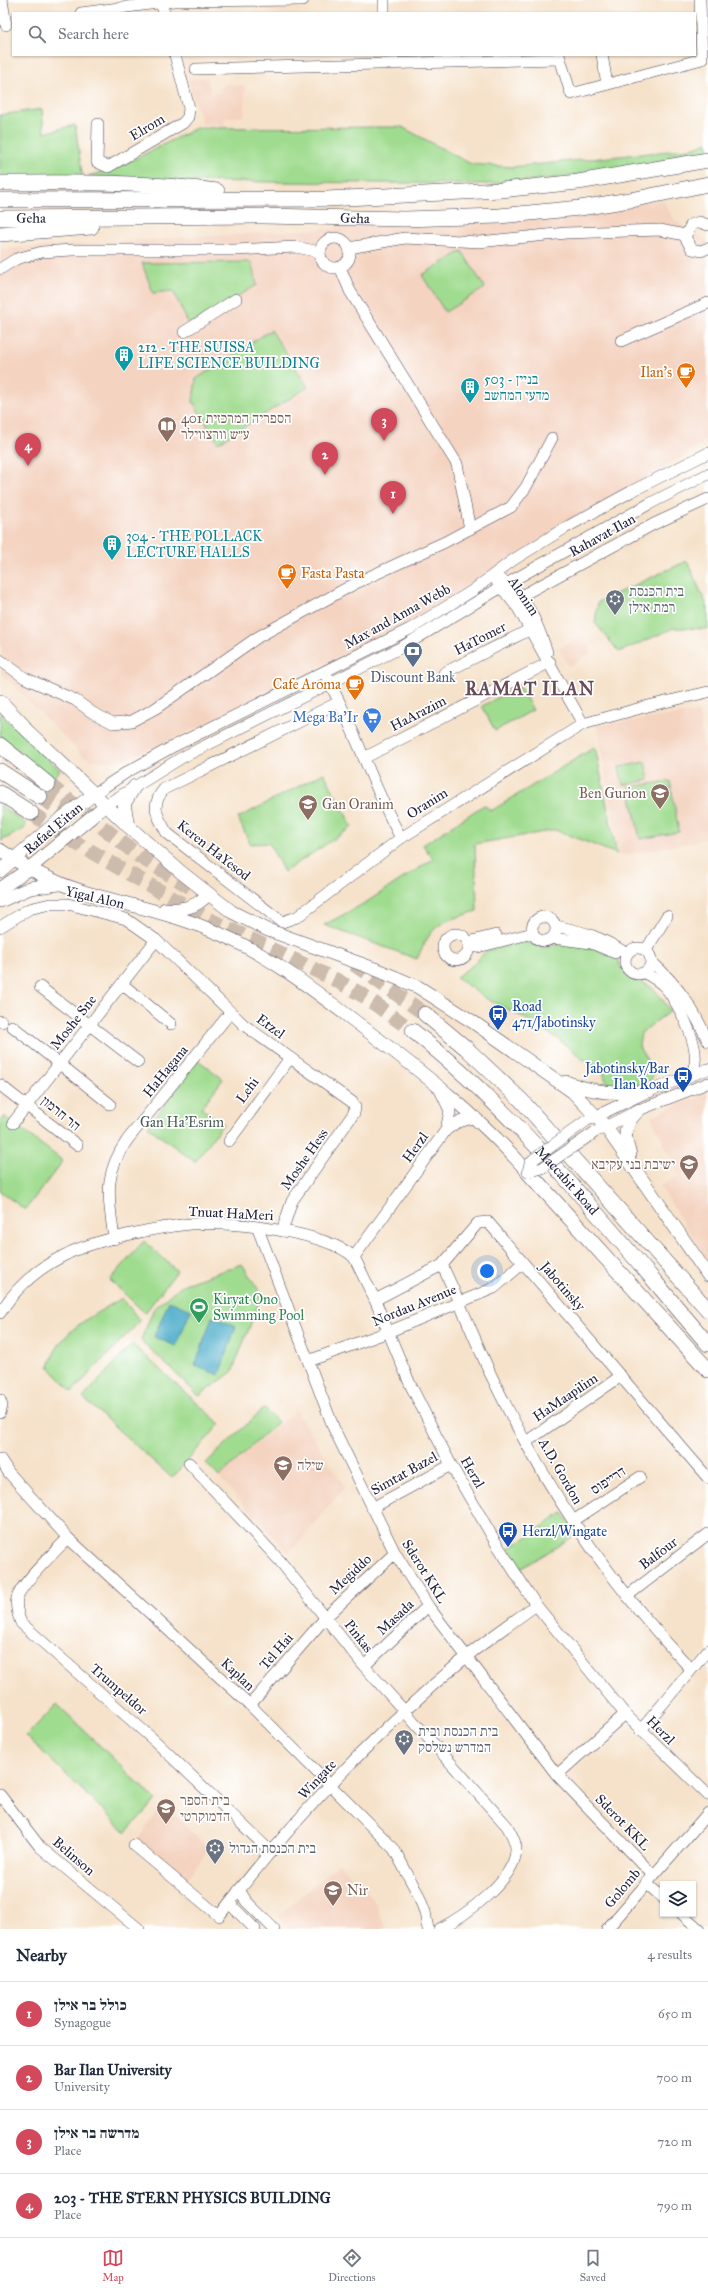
<!DOCTYPE html>
<meta charset="utf-8">
<style>
:root{--surface:#fff;--page:#f2f2f3;--text:#1f2937;--muted:#747a83;--line:#e0e1e3;--accent:#d1495b}
body{margin:0;font-family:"IM FELL Great Primer","Frank Ruhl Libre",serif;background:var(--page);color:var(--text)}
.controls{position:absolute;right:12px;bottom:12px;display:grid;overflow:hidden;border-radius:0px;box-shadow:0 1px 3px #0004}
.controls button{width:36px;height:36px;display:grid;place-items:center;padding:0;border:0;border-bottom:1px solid var(--line);background:var(--surface);color:var(--text);font:20px sans-serif}
.you{position:absolute;left:487px;top:1271px;width:14px;height:14px;margin:-10px;border:3px solid #fff;border-radius:50%;background:#1a73e8;box-shadow:0 0 0 6px #1a73e833}
.badge{display:grid;place-items:center;width:26px;height:26px;border-radius:50%;background:var(--accent);color:#fff;font-size:13px;font-weight:700}
.pin{position:absolute;translate:-50% -33px;filter:drop-shadow(0 1px 2px #0008)}
.pin::after{content:'';position:absolute;top:21px;width:14px;height:12px;background:inherit;clip-path:polygon(0 0,100% 0,50% 100%)}
.list{margin:0;padding:0;list-style:none}
h2{display:flex;justify-content:space-between;align-items:center;height:52px;margin:0;padding:0 16px;font-size:17px}
h2 small{font-size:13px;font-weight:400;color:var(--muted)}
.list li{display:grid;grid-template-columns:26px 1fr auto;gap:12px;align-items:center;box-sizing:border-box;height:64px;padding:0 16px;border-top:1px solid var(--line)}
.list b{display:block;font-size:15px;white-space:nowrap}
.list p{margin:0;font-size:13px;white-space:nowrap;color:var(--muted)}
.list em{font-size:13px;font-style:normal;color:var(--muted)}
.icon{flex:none;width:22px;height:22px;fill:none;stroke:currentColor;stroke-width:2;stroke-linecap:round;stroke-linejoin:round}
.map{position:relative;flex:none;width:708px;height:1929px;overflow:hidden}
.search{position:absolute;background:var(--surface);box-shadow:0 1px 3px #0004;left:12px;right:12px;top:12px;height:44px;display:flex;align-items:center;gap:10px;box-sizing:border-box;padding:0 14px;border-radius:0px;color:var(--muted);font-size:15px}
.sheet{height:308px;background:var(--surface)}
nav{display:flex;justify-content:space-around;align-items:center;box-sizing:border-box;height:56px;border-top:1px solid var(--line);background:var(--surface);font-size:11px;color:var(--muted)}
nav a{display:grid;justify-items:center;gap:2px}
nav .on{color:var(--accent)}
.map>svg:first-child{display:block}
.built{fill:#f4d3c0}
.green{fill:#a0dc90;stroke:#617f66}
.water{fill:#4aabc9;stroke:#366682}
.lines{fill:none;stroke-linecap:round;stroke-linejoin:round}
.highway-tunnel{stroke:#ccbcad;stroke-width:15;stroke-dasharray:15 8;stroke-linecap:butt}
.minor-casing{stroke:#423f50;stroke-width:12}
.major-casing{stroke:#423f50;stroke-width:14}
.highway-casing{stroke:#423f50;stroke-width:16}
.minor{stroke:#fff;stroke-width:11}
.major{stroke:#fff;stroke-width:13}
.highway{stroke:#fff;stroke-width:15}
.minor-bridge-casing{stroke:#423f50;stroke-width:12;stroke-linecap:butt}
.minor-bridge{stroke:#fff;stroke-width:11}
.labels{text-anchor:middle;stroke-width:3.5;stroke-linejoin:round;paint-order:stroke}
.street-label{font-size:14px;fill:#22223b;stroke:#fff}
.culture-label{font-size:14px;fill:#0d838f;stroke:#fff;text-anchor:start}
.food-label{font-size:14px;fill:#c56008;stroke:#fff;text-anchor:end}
.education-label{font-size:14px;fill:#785e54;stroke:#fff;text-anchor:start}
.worship-label{font-size:14px;fill:#5b616d;stroke:#fff;text-anchor:start}
.service-label{font-size:14px;fill:#4e5e75;stroke:#fff}
.shop-label{font-size:14px;fill:#366cbe;stroke:#fff;text-anchor:end}
.transit-label{font-size:14px;fill:#164399;stroke:#fff;text-anchor:start}
.park-label{font-size:14px;fill:#485a54;stroke:#fff}
.leisure-label{font-size:14px;fill:#27864d;stroke:#fff;text-anchor:start}
.district-label{font-size:18px;font-weight:bold;letter-spacing:1px;fill:#694c59;stroke:#fff}
</style>
<div class="map">
<svg width="708" height="1929" viewBox="0 0 708 1929">
<rect width="100%" height="100%" fill="#fff"/>
<filter id="ink" filterUnits="userSpaceOnUse"><feTurbulence type="fractalNoise" baseFrequency=".025" numOctaves="2"/><feDisplacementMap in="SourceGraphic" scale="8" xChannelSelector="R" yChannelSelector="G"/><feConvolveMatrix kernelMatrix="1 2 1 2 8 2 1 2 1" color-interpolation-filters="sRGB"/></filter>
<filter id="wash" filterUnits="userSpaceOnUse"><feTurbulence type="fractalNoise" baseFrequency=".012" numOctaves="4" result="noise"/><feDisplacementMap in="SourceGraphic" scale="16" xChannelSelector="R" yChannelSelector="G"/><feGaussianBlur stdDeviation="0.9" result="paint"/><feColorMatrix in="noise" values="0 0 0 0 0 0 0 0 0 0 0 0 0 0 0 0 0 1.4 0 .05"/><feComposite in="paint" operator="in"/></filter>
<g filter="url(#wash)">
<rect width="100%" height="100%" fill="#f6e2ca"/>
<!-- built -->
<g class="built">
<polygon points="207,77 211,94 221,93 220,88 226,84 245,86 244,116 225,118 224,125 202,124 188,80"/>
<polygon points="663,200 674,220 708,241 708,441 406,623 220,718 120,762 91,760 82,755 0,672 0,249 403,224"/>
<polygon points="582,635 592,652 569,666 559,648"/>
<polygon points="699,712 708,781 708,839 620,856 597,725"/>
<polygon points="708,1093 708,1262 660,1186 679,1176 651,1116"/>
<polygon points="296,1410 345,1487 289,1554 219,1477"/>
<polygon points="163,1804 209,1849 185,1881 134,1845"/>
<polygon points="339,1863 371,1896 387,1929 289,1929 278,1917"/>
</g>
<!-- green -->
<g class="green">
<polygon points="42,109 44,133 75,125 83,180 0,180 0,115"/>
<polygon points="402,127 471,164 512,167 689,149 708,142 708,152 650,165 551,179 487,184 172,181 88,176 121,166 196,128"/>
<polygon points="462,251 485,288 445,312 422,275"/>
<polygon points="251,262 257,285 189,325 173,291 153,293 142,263"/>
<polygon points="271,330 308,387 218,443 193,402 196,379"/>
<polygon points="687,561 708,608 708,629 674,628 619,652 595,623 598,602"/>
<polygon points="519,686 533,710 495,731 482,706"/>
<polygon points="0,713 60,770 52,780 0,736"/>
<path d="M595 747 617 854 556 830 475 844 477 911C439 923 434 921 417 959L324 925 365 903 433 859 423 845 484 805 491 811Z"/>
<polygon points="645,762 649,780 623,785 619,767"/>
<polygon points="324,773 352,827 284,872 269,843 250,844 238,818"/>
<polygon points="670,781 679,832 640,839 629,787"/>
<polygon points="0,805 26,824 24,829 1,841"/>
<path d="M522 941 546 948 558 944 590 946 618 959 620 966 631 980C652 982 659 994 670 1011L641 1033 639 1047 655 1073 650 1081 628 1088 609 1089 602 1070 589 1064 558 1039 523 1017 485 998 456 977 473 965 486 951Z"/>
<polygon points="198,1060 223,1079 201,1108 223,1124 195,1162 148,1127"/>
<polygon points="4,1116 63,1161 25,1210 0,1191 0,1121"/>
<polygon points="144,1241 177,1271 145,1313 110,1280"/>
<polygon points="242,1264 262,1295 232,1372 199,1396 141,1340 154,1308 182,1285"/>
<path d="M122 1298 140 1321 72 1392 49 1367C59 1330 91 1317 122 1298Z"/>
<polygon points="132,1344 220,1424 172,1478 83,1398"/>
<polygon points="264,1408 278,1422 219,1477 206,1463"/>
<polygon points="563,1513 577,1534 521,1569 508,1549"/>
<polygon points="57,1704 156,1800 126,1832 26,1736"/>
</g>
<!-- water -->
<g class="water">
<polygon points="169,1301 191,1310 176,1346 154,1337"/>
<polygon points="212,1317 236,1326 219,1375 195,1366"/>
</g>
</g>
<g filter="url(#ink)">
<g class="lines">
<!-- highway-tunnel -->
<g class="highway-tunnel">
<polyline points="48,784 139,856 209,898"/>
<polyline points="40,797 80,821"/>
<polyline points="31,813 78,844 208,919 336,980 364,996 413,1031"/>
<polyline points="354,964 425,1014"/>
</g>
<!-- minor casing -->
<g class="minor-casing">
<g id="minor">
<polyline points="2,0 6,25"/>
<polyline points="384,0 384,13"/>
<polyline points="161,2 164,13"/>
<polyline points="81,13 173,1 303,0"/>
<polyline points="559,55 571,94 702,59 700,0"/>
<polyline points="602,55 607,84"/>
<polyline points="196,69 558,59"/>
<polyline points="98,124 97,162 108,167 183,123 188,117 189,108 175,55"/>
<polyline points="708,225 699,222 691,225 685,237 692,249 701,251 708,248"/>
<circle cx="335" cy="253" r="15"/>
<polyline points="349,248 405,238 479,242 566,233 660,230 685,235"/>
<polyline points="340,267 350,291 457,464 470,529"/>
<polyline points="0,269 16,259 42,252 72,250 235,250 296,247 320,252"/>
<polyline points="184,332 236,299"/>
<polyline points="621,341 708,303"/>
<path d="M502 580C526 593 539 628 547 652"/>
<polyline points="497,582 518,608 583,724"/>
<polyline points="514,603 521,596 654,524 708,499"/>
<polyline points="0,660 25,678 75,700 93,713 113,723 132,721 156,708 258,637 356,583 445,542 511,507 526,487 552,438"/>
<polyline points="444,673 529,630"/>
<path d="M327 678C356 730 372 786 401 838L583 724 648 706 708 692"/>
<path d="M339 702 164 789C150 806 157 816 167 833L282 922 297 917 401 838"/>
<polyline points="364,758 550,662"/>
<polyline points="94,794 127,772 174,746 410,629 472,591 513,560 565,528 634,490 708,453"/>
<polyline points="106,805 181,758 402,647 508,583 649,504 708,474"/>
<circle cx="544" cy="929" r="12"/>
<path d="M556 926C584 932 602 937 627 954"/>
<polyline points="0,927 29,909 50,904 68,904 126,919 156,940 244,1025 352,1102 355,1107 354,1113 292,1201 282,1231"/>
<circle cx="456" cy="947" r="13"/>
<polyline points="552,938 591,943 615,953"/>
<polyline points="468,942 496,935"/>
<polyline points="469,947 478,947 533,933"/>
<circle cx="638" cy="961" r="13"/>
<polyline points="646,950 667,916"/>
<path d="M652 962C679 987 693 1008 708 1041"/>
<path d="M645 973C652 977 659 981 665 987 679 1004 708 1058 689 1075"/>
<polyline points="122,984 171,1024"/>
<polyline points="40,987 138,1062"/>
<polyline points="0,1021 2,1022"/>
<polyline points="12,1026 110,1104"/>
<polyline points="0,1085 77,1145"/>
<polyline points="440,1090 450,1111 446,1130"/>
<polyline points="475,1117 456,1123 446,1130 354,1257 375,1300 410,1384 451,1465 496,1543 536,1605 625,1714 708,1795"/>
<polyline points="588,1120 649,1091 708,1069"/>
<polyline points="13,1123 156,940"/>
<polyline points="599,1130 639,1110 708,1083"/>
<polyline points="229,1141 290,1058"/>
<polyline points="258,1229 334,1429 395,1553 428,1606 557,1775 653,1875"/>
<path d="M114 1239C109 1199 102 1175 128 1139L230 1013"/>
<path d="M442 1265C459 1301 474 1337 490 1373 541 1481 608 1582 691 1669"/>
<polyline points="375,1300 442,1265 478,1223 488,1222 708,1478"/>
<path d="M0 1313C16 1287 40 1267 67 1254 94 1240 159 1227 190 1224 230 1221 324 1231 354 1257"/>
<polyline points="308,1361 388,1332 494,1288 523,1263"/>
<polyline points="0,1400 2,1406 0,1413"/>
<polyline points="526,1442 621,1376"/>
<polyline points="0,1459 9,1473 68,1538 250,1705 394,1849 418,1894 425,1912 428,1929"/>
<path d="M189 1463 280 1561 364 1666 507 1826C511 1833 516 1841 516 1849 516 1880 463 1917 439 1929"/>
<polyline points="372,1508 451,1465"/>
<polyline points="573,1521 640,1477"/>
<path d="M68 1538C56 1551 21 1583 17 1598 15 1606 18 1615 21 1623L155 1741 271 1852"/>
<polyline points="627,1596 708,1534"/>
<polyline points="364,1666 428,1606"/>
<polyline points="250,1705 326,1617 395,1553"/>
<polyline points="640,1731 708,1650"/>
<polyline points="557,1775 625,1714"/>
<polyline points="0,1795 40,1847 139,1929"/>
<path d="M134 1845 219 1916C291 1822 374 1733 466 1657 488 1639 513 1622 536 1605"/>
<polyline points="646,1883 663,1898"/>
<polyline points="239,1890 246,1901 274,1929"/>
<polyline points="231,1901 234,1908 255,1929"/>
<polyline points="682,1914 699,1929"/>
<polyline points="607,1929 708,1813"/>
</g>
</g>
<!-- major casing -->
<g class="major-casing">
<g id="major">
<polyline points="15,719 128,826 182,873 232,912 268,930 375,969 418,987 473,1022 573,1092 605,1126 708,1275"/>
<polyline points="128,826 124,804 135,786"/>
<path d="M0 850C26 868 55 883 84 892 126 905 168 912 208 929 267 952 315 991 365 1029 423 1073 480 1117 528 1172"/>
<polyline points="0,871 57,822 94,794"/>
<polyline points="0,889 26,871 106,805"/>
<polyline points="0,901 30,888 59,884"/>
<path d="M165 909C182 910 196 908 208 894"/>
<path d="M566 1082C594 1093 619 1095 649 1091"/>
<path d="M630 1154C623 1136 624 1123 639 1110"/>
</g>
</g>
<!-- highway casing -->
<g class="highway-casing">
<g id="highway">
<path d="M0 183C72 183 145 181 217 191"/>
<polyline points="0,200 327,199 501,190 578,182 708,160"/>
<path id="s1" d="M0 218 264 216 405 219 499 216 580 208 636 199 708 184"/>
<polyline points="0,234 91,227"/>
<polyline points="0,702 23,726"/>
<polyline points="0,745 48,784"/>
<polyline points="0,771 40,797"/>
<polyline points="0,793 31,813"/>
<polyline points="425,1014 466,1048 521,1100 708,1310"/>
<path id="s2" d="M413 1031C525 1120 615 1236 708 1344"/>
<polyline points="528,1172 708,1370"/>
</g>
</g>
<!-- minor -->
<use href="#minor" class="minor"/>
<!-- major -->
<use href="#major" class="major"/>
<!-- highway -->
<use href="#highway" class="highway"/>
<!-- minor-bridge casing -->
<g class="minor-bridge-casing">
<polyline id="minor-bridge" points="586,1121 534,1159 530,1163 528,1172 542,1168 595,1132"/>
</g>
<!-- minor-bridge -->
<use href="#minor-bridge" class="minor-bridge"/>
</g>
</g>
<!-- icons -->
<defs>
<g id="building-pin" transform="scale(1)"><path d="M0 17L-7.5 6A9.5 9.5 0 1 1 7.5 6Z" fill="#0f9aa8" stroke="#fff"/><path d="M-4-6H4V6H1V3H-1V6H-4ZM-2.5-4.3h1.7v1.8h-1.7ZM.8-4.3h1.7v1.8H.8ZM-2.5-1h1.7V.8h-1.7ZM.8-1h1.7V.8H.8Z" fill="#fff"/></g>
<g id="cafe-pin" transform="scale(1)"><path d="M0 17L-7.5 6A9.5 9.5 0 1 1 7.5 6Z" fill="#e8710a" stroke="#fff"/><path d="M-5.5-4.5H6V0H3Q3 3.5 0 3.5H-2.5Q-5.5 3.5-5.5 0ZM3-3.2v2h1.7v-2ZM-6 4.5H4V6H-6Z" fill="#fff"/></g>
<g id="library-pin" transform="scale(1)"><path d="M0 17L-7.5 6A9.5 9.5 0 1 1 7.5 6Z" fill="#8d6e63" stroke="#fff"/><path d="M-6-4Q-3-5.5-.7-3.5V5Q-3 3-6 4ZM6-4Q3-5.5 .7-3.5V5Q3 3 6 4Z" fill="#fff"/></g>
<g id="synagogue-pin" transform="scale(1)"><path d="M0 17L-7.5 6A9.5 9.5 0 1 1 7.5 6Z" fill="#6b7280" stroke="#fff"/><path d="M0-6.5L5.6 3.2H-5.6ZM0 6.5L5.6-3.2H-5.6Z" fill="#fff"/></g>
<g id="bank-pin" transform="scale(1)"><path d="M0 17L-7.5 6A9.5 9.5 0 1 1 7.5 6Z" fill="#5c6f8a" stroke="#fff"/><path d="M-6-4H6V4H-6ZM0-2.3a2.3 2.3 0 1 0 0 4.6a2.3 2.3 0 1 0 0-4.6Z" fill="#fff"/></g>
<g id="supermarket-pin" transform="scale(1)"><path d="M0 17L-7.5 6A9.5 9.5 0 1 1 7.5 6Z" fill="#3f7fe0" stroke="#fff"/><path d="M-6-5.5h2.5l.6 2H6L4.5 2H-2.5L-4.4-4H-6ZM-1.5 3.2a1.3 1.3 0 1 0 .1 0ZM3 3.2a1.3 1.3 0 1 0 .1 0Z" fill="#fff"/></g>
<g id="school-pin" transform="scale(1)"><path d="M0 17L-7.5 6A9.5 9.5 0 1 1 7.5 6Z" fill="#8d6e63" stroke="#fff"/><path d="M0-5L7-2L0 1L-7-2ZM-4 1L0 2.5L4 1V4Q0 6-4 4Z" fill="#fff"/></g>
<g id="bus-pin" transform="scale(1)"><path d="M0 17L-7.5 6A9.5 9.5 0 1 1 7.5 6Z" fill="#1a4fb4" stroke="#fff"/><path d="M-5-6H5V4H4V6H2V4H-2V6H-4V4H-5ZM-3.5-4V0h7V-4ZM-3.5 1.2v1.5H-2V1.2ZM2 1.2v1.5H3.5V1.2Z" fill="#fff"/></g>
<g id="stadium-pin" transform="scale(1)"><path d="M0 17L-7.5 6A9.5 9.5 0 1 1 7.5 6Z" fill="#2e9e5b" stroke="#fff"/><path d="M0-5a6.5 5 0 1 0 0 10a6.5 5 0 1 0 0-10ZM-3.5-1.8h7v3.6h-7Z" fill="#fff"/></g>
</defs>
<g fill-rule="evenodd">
<use href="#building-pin" x="124" y="355"/>
<use href="#cafe-pin" x="686" y="372"/>
<use href="#building-pin" x="470" y="387"/>
<use href="#library-pin" x="167" y="426"/>
<use href="#building-pin" x="112" y="544"/>
<use href="#cafe-pin" x="287" y="573"/>
<use href="#synagogue-pin" x="615" y="599"/>
<use href="#bank-pin" x="413" y="651"/>
<use href="#cafe-pin" x="355" y="684"/>
<use href="#supermarket-pin" x="372" y="717"/>
<use href="#school-pin" x="660" y="793"/>
<use href="#school-pin" x="308" y="804"/>
<use href="#bus-pin" x="498" y="1014"/>
<use href="#bus-pin" x="683" y="1076"/>
<use href="#school-pin" x="689" y="1164"/>
<use href="#stadium-pin" x="199" y="1307"/>
<use href="#school-pin" x="283" y="1465"/>
<use href="#bus-pin" x="508" y="1531"/>
<use href="#synagogue-pin" x="404" y="1739"/>
<use href="#school-pin" x="166" y="1808"/>
<use href="#synagogue-pin" x="215" y="1848"/>
<use href="#school-pin" x="333" y="1890"/>
</g>
<g class="labels">
<!-- street labels -->
<g class="street-label">
<text transform="translate(147 127) rotate(-31)" y="5">Elrom</text>
<text dy="5" stroke="none"><textPath href="#s1" startOffset="31">Geha</textPath></text>
<text dy="5" stroke="none"><textPath href="#s1" startOffset="355">Geha</textPath></text>
<text transform="translate(602 535) rotate(-29)" y="5">Rahavat Ilan</text>
<text transform="translate(524 596) rotate(56)" y="5">Alonim</text>
<text transform="translate(397 616) rotate(-29)" y="5">Max and Anna Webb</text>
<text transform="translate(480 638) rotate(-27)" y="5">HaTomer</text>
<text transform="translate(418 713) rotate(-27)" y="5">HaArazim</text>
<text transform="translate(427 803) rotate(-32)" y="5">Oranim</text>
<text transform="translate(53 828) rotate(-40)" y="5">Rafael Eitan</text>
<text transform="translate(214 850) rotate(38)" y="5">Keren HaYesod</text>
<text transform="translate(95 897) rotate(13)" y="5">Yigal Alon</text>
<text transform="translate(73 1022) rotate(-52)" y="5">Moshe Sne</text>
<text transform="translate(271 1026) rotate(36)" y="5">Etzel</text>
<text transform="translate(165 1071) rotate(-51)" y="5">HaHagana</text>
<text transform="translate(247 1090) rotate(-54)" y="5">Lehi</text>
<text transform="translate(61 1113) rotate(39)" y="5">הר חרמון</text>
<text transform="translate(415 1147) rotate(-54)" y="5">Herzl</text>
<text transform="translate(304 1159) rotate(-55)" y="5">Moshe Hess</text>
<text dy="5" stroke="none"><textPath href="#s2" startOffset="215">Maccabit Road</textPath></text>
<text transform="translate(231 1213) rotate(3)" y="5">Tnuat HaMeri</text>
<text transform="translate(563 1286) rotate(49)" y="5">Jabotinsky</text>
<text transform="translate(414 1305) rotate(-22)" y="5">Nordau Avenue</text>
<text transform="translate(565 1397) rotate(-34)" y="5">HaMaapilim</text>
<text transform="translate(561 1471) rotate(60)" y="5">A.D. Gordon</text>
<text transform="translate(473 1472) rotate(60)" y="5">Herzl</text>
<text transform="translate(404 1473) rotate(-29)" y="5">Simtat Bazel</text>
<text transform="translate(608 1480) rotate(-33)" y="5">דרייפוס</text>
<text transform="translate(658 1553) rotate(-37)" y="5">Balfour</text>
<text transform="translate(425 1571) rotate(58)" y="5">Sderot KKL</text>
<text transform="translate(350 1574) rotate(-43)" y="5">Megiddo</text>
<text transform="translate(395 1617) rotate(-43)" y="5">Masada</text>
<text transform="translate(359 1636) rotate(52)" y="5">Pinkas</text>
<text transform="translate(276 1651) rotate(-49)" y="5">Tel Hai</text>
<text transform="translate(238 1674) rotate(43)" y="5">Kaplan</text>
<text transform="translate(119 1689) rotate(41)" y="5">Trumpeldor</text>
<text transform="translate(661 1730) rotate(45)" y="5">Herzl</text>
<text transform="translate(317 1779) rotate(-47)" y="5">Wingate</text>
<text transform="translate(623 1822) rotate(46)" y="5">Sderot KKL</text>
<text transform="translate(74 1856) rotate(41)" y="5">Belinson</text>
<text transform="translate(622 1888) rotate(-50)" y="5">Golomb</text>
</g>
<!-- culture labels -->
<g class="culture-label">
<text x="138" y="352">212 - THE SUISSA<tspan x="138" dy="16">LIFE SCIENCE BUILDING</tspan></text>
<text x="484" y="384">503 - בניין<tspan x="484" dy="16">מדעי המחשב</tspan></text>
<text x="126" y="541">304 - THE POLLACK<tspan x="126" dy="16">LECTURE HALLS</tspan></text>
</g>
<!-- food labels -->
<g class="food-label">
<text x="672" y="377">Ilan's</text>
<text x="301" y="578" text-anchor="start">Fasta Pasta</text>
<text x="341" y="689">Cafe Aroma</text>
</g>
<!-- education labels -->
<g class="education-label">
<text x="181" y="423">401 הספריה המרכזית<tspan x="181" dy="16">ע״ש וורצווילר</tspan></text>
<text x="646" y="798" text-anchor="end">Ben Gurion</text>
<text x="322" y="809">Gan Oranim</text>
<text x="675" y="1169" text-anchor="end">ישיבת בני עקיבא</text>
<text x="297" y="1470">שילה</text>
<text x="180" y="1805">בית הספר<tspan x="180" dy="16">הדמוקרטי</tspan></text>
<text x="347" y="1895">Nir</text>
</g>
<!-- worship labels -->
<g class="worship-label">
<text x="629" y="596">בית הכנסת<tspan x="629" dy="16">רמת אילן</tspan></text>
<text x="418" y="1736">בית הכנסת ובית<tspan x="418" dy="16">המדרש נשלסק</tspan></text>
<text x="229" y="1853">בית הכנסת הגדול</text>
</g>
<!-- service labels -->
<g class="service-label">
<text x="413" y="682">Discount Bank</text>
</g>
<!-- shop labels -->
<g class="shop-label">
<text x="358" y="722">Mega Ba'Ir</text>
</g>
<!-- transit labels -->
<g class="transit-label">
<text x="512" y="1011">Road<tspan x="512" dy="16">471/Jabotinsky</tspan></text>
<text x="669" y="1073" text-anchor="end">Jabotinsky/Bar<tspan x="669" dy="16">Ilan Road</tspan></text>
<text x="522" y="1536">Herzl/Wingate</text>
</g>
<!-- park labels -->
<g class="park-label">
<text x="182" y="1127">Gan Ha'Esrim</text>
</g>
<!-- leisure labels -->
<g class="leisure-label">
<text x="213" y="1304">Kiryat Ono<tspan x="213" dy="16">Swimming Pool</tspan></text>
</g>
<!-- district labels -->
<g class="district-label">
<text x="530" y="695">RAMAT ILAN</text>
</g>
</g>
</svg>
<div class="controls">
<button><svg class="icon" aria-label="layers" viewBox="0 0 24 24"><path d="M12 4l9 5-9 5-9-5zM3 14l9 5 9-5"/></svg></button>
</div>
<div class="you"></div>
<div class="pin badge" style="left:393px;top:514px">1</div>
<div class="pin badge" style="left:325px;top:475px">2</div>
<div class="pin badge" style="left:384px;top:441px">3</div>
<div class="pin badge" style="left:28px;top:466px">4</div>
<div class="search"><svg class="icon" aria-label="search" viewBox="0 0 24 24"><circle cx="10" cy="10" r="6"/><path d="M15 15l6 6"/></svg>Search here</div>
</div>
<section class="sheet">
<h2>Nearby<small>4 results</small></h2>
<ul class="list">
<li><span class="badge">1</span><div><b>כולל בר אילן</b><p>Synagogue</p></div><em>650 m</em></li>
<li><span class="badge">2</span><div><b>Bar Ilan University</b><p>University</p></div><em>700 m</em></li>
<li><span class="badge">3</span><div><b>מדרשה בר אילן</b><p>Place</p></div><em>720 m</em></li>
<li><span class="badge">4</span><div><b>203 - THE STERN PHYSICS BUILDING</b><p>Place</p></div><em>790 m</em></li>
</ul>
</section>
<nav>
<a class="on"><svg class="icon" aria-label="map" viewBox="0 0 24 24"><path d="M3 6l6-2 6 2 6-2v14l-6 2-6-2-6 2zM9 4v14M15 6v14"/></svg>Map</a>
<a><svg class="icon" aria-label="directions" viewBox="0 0 24 24"><path d="M12 3l9 9-9 9-9-9zM9 14v-3h6M13 9l2 2-2 2"/></svg>Directions</a>
<a><svg class="icon" aria-label="saved" viewBox="0 0 24 24"><path d="M7 4h10v16l-5-4-5 4z"/></svg>Saved</a>
</nav>
